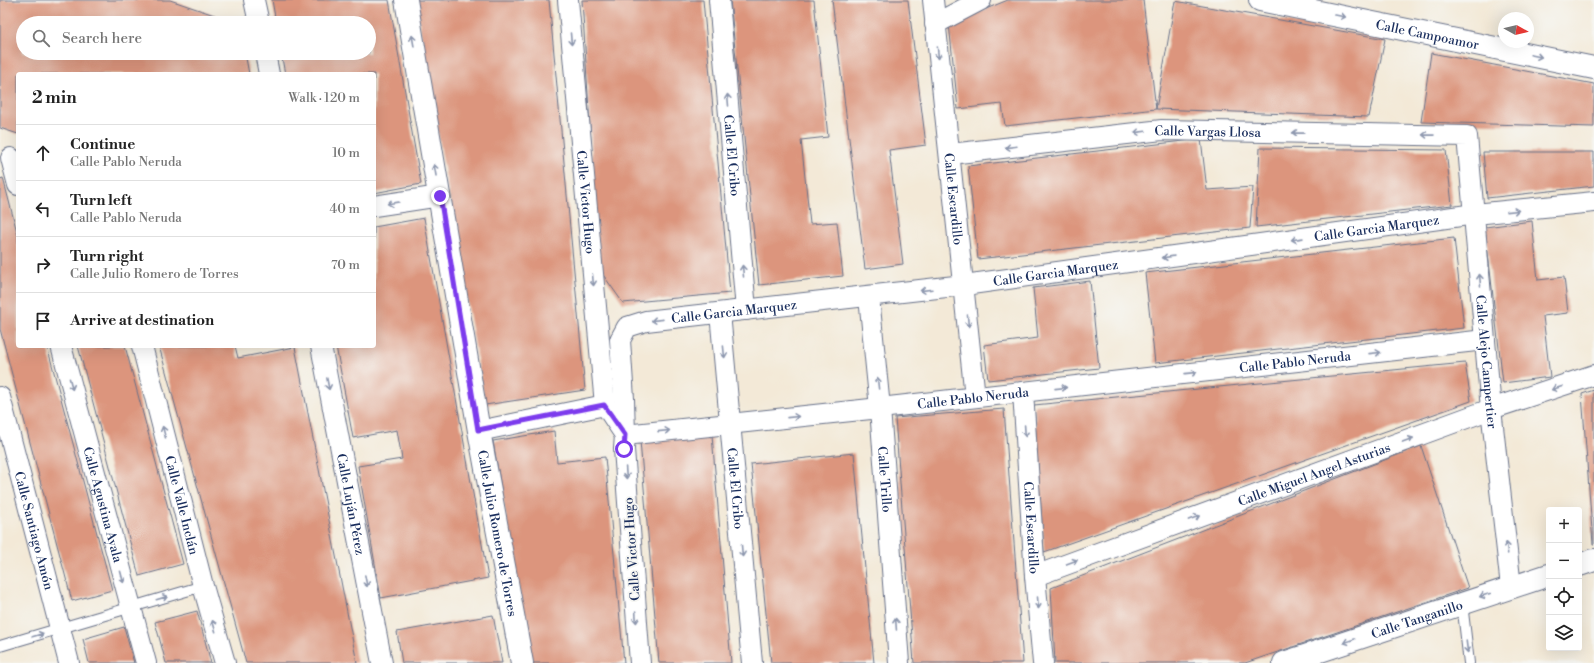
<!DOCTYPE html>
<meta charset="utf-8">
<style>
:root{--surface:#fff;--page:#f2f2f2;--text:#222;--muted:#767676;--line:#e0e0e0}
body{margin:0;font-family:"Libre Bodoni",serif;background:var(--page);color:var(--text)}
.controls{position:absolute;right:12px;bottom:12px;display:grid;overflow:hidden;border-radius:4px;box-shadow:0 4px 16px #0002}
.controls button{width:36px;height:36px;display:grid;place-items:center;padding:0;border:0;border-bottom:1px solid var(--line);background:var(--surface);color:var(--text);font:20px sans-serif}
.compass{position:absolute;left:1498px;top:12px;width:36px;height:36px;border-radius:50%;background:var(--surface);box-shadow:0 4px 16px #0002;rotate:98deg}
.stop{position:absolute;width:12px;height:12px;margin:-9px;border:3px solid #7c3aed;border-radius:50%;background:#fff}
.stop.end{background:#7c3aed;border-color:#fff;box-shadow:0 1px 4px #0008}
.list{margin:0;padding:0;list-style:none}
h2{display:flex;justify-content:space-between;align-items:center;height:52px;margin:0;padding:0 16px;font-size:17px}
h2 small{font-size:13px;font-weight:400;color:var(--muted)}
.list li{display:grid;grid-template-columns:26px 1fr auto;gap:12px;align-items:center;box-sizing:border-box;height:56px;padding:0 16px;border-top:1px solid var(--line)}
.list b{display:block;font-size:15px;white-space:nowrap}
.list p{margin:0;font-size:13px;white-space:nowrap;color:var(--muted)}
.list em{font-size:13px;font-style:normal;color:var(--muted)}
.icon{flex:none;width:22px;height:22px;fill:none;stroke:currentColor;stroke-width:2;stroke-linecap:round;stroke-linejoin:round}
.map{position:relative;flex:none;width:1594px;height:663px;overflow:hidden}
.search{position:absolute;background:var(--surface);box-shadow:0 4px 16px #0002;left:16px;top:16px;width:360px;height:44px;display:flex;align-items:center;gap:10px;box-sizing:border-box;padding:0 14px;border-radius:22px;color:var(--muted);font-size:15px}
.panel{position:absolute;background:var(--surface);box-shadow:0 4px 16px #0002;left:16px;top:72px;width:360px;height:276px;border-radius:4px}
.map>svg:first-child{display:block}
.building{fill:#dc957d}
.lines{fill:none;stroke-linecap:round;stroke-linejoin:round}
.lane-casing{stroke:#677088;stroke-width:12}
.street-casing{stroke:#677088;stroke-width:22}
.secondary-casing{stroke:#677088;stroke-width:24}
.lane{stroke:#fff;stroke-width:10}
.street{stroke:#fff;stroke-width:20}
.secondary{stroke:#fff;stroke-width:22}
.oneway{stroke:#8d97ae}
.route{stroke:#7c3aed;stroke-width:5}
.labels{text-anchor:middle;stroke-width:3.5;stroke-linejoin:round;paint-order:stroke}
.street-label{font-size:13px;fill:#1b2f5e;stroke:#f6f6f2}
</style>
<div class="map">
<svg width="1594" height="663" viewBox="0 0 1594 663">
<rect width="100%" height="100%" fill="#f6f6f2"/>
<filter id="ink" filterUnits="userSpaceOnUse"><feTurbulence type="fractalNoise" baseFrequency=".025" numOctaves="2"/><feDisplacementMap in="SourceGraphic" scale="8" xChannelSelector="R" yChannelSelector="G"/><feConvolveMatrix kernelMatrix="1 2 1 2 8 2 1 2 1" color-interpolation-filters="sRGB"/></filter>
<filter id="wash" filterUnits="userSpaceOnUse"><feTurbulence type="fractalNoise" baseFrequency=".012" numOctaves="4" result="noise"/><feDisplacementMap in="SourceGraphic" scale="16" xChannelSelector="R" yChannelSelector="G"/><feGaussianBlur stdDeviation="0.9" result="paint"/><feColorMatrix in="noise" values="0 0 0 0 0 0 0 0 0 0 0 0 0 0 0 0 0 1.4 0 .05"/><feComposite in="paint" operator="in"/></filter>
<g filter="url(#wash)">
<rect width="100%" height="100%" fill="#f3e9d7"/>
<g id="blocks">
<!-- building -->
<g class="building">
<polygon points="0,0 170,0 238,23 23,23 23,53 245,53 249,74 18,74 18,134 0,128"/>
<polygon points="272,0 389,0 421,184 374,193 374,74 285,74 281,53 369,53 369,23 276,23"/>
<polygon points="415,0 549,0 585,390 485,405"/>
<polygon points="582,0 703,0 730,293 623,303 599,269"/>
<polygon points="730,0 814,0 828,137 801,140 810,224 837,222 843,276 759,285"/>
<polygon points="832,0 908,0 926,145 889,150 903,264 865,269"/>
<polygon points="1008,0 1143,0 1156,109 1005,126 1002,104 958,109 949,24"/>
<polygon points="1175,1 1385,39 1369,117 1156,109"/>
<polygon points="1431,53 1594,84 1594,127 1421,122"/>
<polygon points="1201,139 1207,190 1253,187 1250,228 978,259 968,166"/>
<polygon points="1260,148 1446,150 1452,205 1256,227"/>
<polygon points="1483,152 1594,152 1594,186 1487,198"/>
<polygon points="3,178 18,236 18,346 47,346 112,590 72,601 0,329 0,179"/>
<polygon points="424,218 488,578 381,598 358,466 402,459 397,430 353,438 336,346 374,346 374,227"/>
<polygon points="1532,221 1538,280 1564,277 1568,313 1543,316 1550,377 1503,383 1485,227"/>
<polygon points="1454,238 1464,328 1155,363 1145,273"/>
<polygon points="1090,281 1099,368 988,380 984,345 1038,338 1033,288"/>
<polygon points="78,346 125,346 183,564 139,576"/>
<polygon points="159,346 235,346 238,358 295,347 357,663 246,663"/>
<polygon points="1465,363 1471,401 1044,552 1034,405"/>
<polygon points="1594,390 1594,544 1593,544 1582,394"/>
<polygon points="1004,409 1023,663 914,663 895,418"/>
<polygon points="554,431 557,462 605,457 624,663 531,663 493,441"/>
<polygon points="712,435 731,663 659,663 640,441"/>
<polygon points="1421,446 1468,588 1245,663 1055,663 1051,588"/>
<polygon points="854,453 874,663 771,663 751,464"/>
<polygon points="197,611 211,663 166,663 155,622"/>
<polygon points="493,615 502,663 402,663 397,632"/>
<polygon points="124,627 134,663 89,663 83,639"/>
</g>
</g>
</g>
<g filter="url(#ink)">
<use href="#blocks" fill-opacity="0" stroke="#677088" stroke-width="1"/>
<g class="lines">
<!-- lane casing -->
<g class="lane-casing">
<g id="lane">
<polyline points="1462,603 1469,663"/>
<polyline points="0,646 203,586"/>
</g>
</g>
<!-- street casing -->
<g class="street-casing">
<g id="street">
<polyline points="254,0 259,23"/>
<path id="s1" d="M568 0 605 405 625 435"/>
<path id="s2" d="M719 0 746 310"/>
<path id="s3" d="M933 0 975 397"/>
<polyline points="935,24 981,0"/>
<polyline points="265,53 269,74"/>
<path id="s4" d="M950 154 1162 130 1467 136 1491 409 1511 587"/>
<polyline points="11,158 18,185"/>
<polyline points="374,206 440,196"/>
<path id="s5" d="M869 297 880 408 899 663"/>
<path id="s6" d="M720 313 752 663"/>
<path id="s7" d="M61 346 146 663"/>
<path id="s8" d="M142 346 203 586 225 663"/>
<path id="s9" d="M321 346 382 663"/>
<path id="s10" d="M1023 392 1035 576 1043 663"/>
<path id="s11" d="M0 397 69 663"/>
<polyline points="479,431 605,405"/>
<path id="s12" d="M625 435 880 408 1485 340"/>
<path id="s13" d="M1035 576 1491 409 1594 375"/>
<path id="s14" d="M640 663 624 449 625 435 624 399 620 340 627 327 646 321 964 285 1475 214 1594 202"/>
</g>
</g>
<!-- secondary casing -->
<g class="secondary-casing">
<g id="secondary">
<path id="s15" d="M406 0 479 431 522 663"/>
<path id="s16" d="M1260 0 1594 68"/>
<polyline points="1579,565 1594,560"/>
<path id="s17" d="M1284 663 1549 575"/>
</g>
</g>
<!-- lane -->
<use href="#lane" class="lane"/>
<!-- street -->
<use href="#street" class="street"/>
<!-- secondary -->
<use href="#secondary" class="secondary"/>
</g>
<!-- one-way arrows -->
<defs><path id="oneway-shaft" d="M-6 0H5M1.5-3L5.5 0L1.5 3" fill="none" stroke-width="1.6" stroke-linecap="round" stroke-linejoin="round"/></defs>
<g class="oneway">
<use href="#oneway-shaft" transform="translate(1340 16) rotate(12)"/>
<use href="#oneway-shaft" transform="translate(571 39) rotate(85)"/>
<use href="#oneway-shaft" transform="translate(413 41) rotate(-100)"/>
<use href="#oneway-shaft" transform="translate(938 53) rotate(84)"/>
<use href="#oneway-shaft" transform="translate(1536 56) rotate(12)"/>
<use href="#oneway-shaft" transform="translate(728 100) rotate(-95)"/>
<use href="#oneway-shaft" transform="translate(1140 132) rotate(173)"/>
<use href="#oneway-shaft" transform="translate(1298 133) rotate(-179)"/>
<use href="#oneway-shaft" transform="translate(1428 135) rotate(-179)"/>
<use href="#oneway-shaft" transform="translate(1011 147) rotate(173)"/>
<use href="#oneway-shaft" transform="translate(435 170) rotate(-100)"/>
<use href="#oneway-shaft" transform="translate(393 203) rotate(171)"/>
<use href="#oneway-shaft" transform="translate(1513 211) rotate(-6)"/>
<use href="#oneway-shaft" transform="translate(1297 239) rotate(172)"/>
<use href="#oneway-shaft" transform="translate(1168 257) rotate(172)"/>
<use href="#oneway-shaft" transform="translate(743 271) rotate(-95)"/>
<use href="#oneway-shaft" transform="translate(593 280) rotate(85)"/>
<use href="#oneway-shaft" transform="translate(1480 280) rotate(-95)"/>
<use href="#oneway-shaft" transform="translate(926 290) rotate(173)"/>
<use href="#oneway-shaft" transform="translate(657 320) rotate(174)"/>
<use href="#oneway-shaft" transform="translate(968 321) rotate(85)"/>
<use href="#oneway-shaft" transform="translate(724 352) rotate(84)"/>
<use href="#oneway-shaft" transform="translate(1375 353) rotate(-6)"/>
<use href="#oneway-shaft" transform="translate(1191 373) rotate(-6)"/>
<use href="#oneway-shaft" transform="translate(878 383) rotate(-96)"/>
<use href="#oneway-shaft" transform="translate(71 384) rotate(75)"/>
<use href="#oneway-shaft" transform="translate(328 384) rotate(79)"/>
<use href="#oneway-shaft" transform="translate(1061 388) rotate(-6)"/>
<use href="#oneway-shaft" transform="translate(1557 388) rotate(162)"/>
<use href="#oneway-shaft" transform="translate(793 417) rotate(-6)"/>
<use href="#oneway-shaft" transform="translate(664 431) rotate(-6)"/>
<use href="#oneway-shaft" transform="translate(1025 431) rotate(86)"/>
<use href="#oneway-shaft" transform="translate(164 432) rotate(-104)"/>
<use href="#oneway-shaft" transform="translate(1408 440) rotate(-20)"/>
<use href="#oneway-shaft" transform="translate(626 473) rotate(86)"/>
<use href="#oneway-shaft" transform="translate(1194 518) rotate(-20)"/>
<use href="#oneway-shaft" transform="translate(1507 548) rotate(-97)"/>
<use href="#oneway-shaft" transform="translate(742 551) rotate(85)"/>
<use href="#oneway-shaft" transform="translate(1072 562) rotate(-20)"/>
<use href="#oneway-shaft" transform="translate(122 577) rotate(75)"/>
<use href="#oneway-shaft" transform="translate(366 581) rotate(79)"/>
<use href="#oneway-shaft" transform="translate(1485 595) rotate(162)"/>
<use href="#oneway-shaft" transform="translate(162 598) rotate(-16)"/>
<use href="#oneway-shaft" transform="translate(1038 603) rotate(85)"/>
<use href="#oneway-shaft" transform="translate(636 617) rotate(86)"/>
<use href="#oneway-shaft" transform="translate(896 624) rotate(-94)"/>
<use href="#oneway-shaft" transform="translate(214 626) rotate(-106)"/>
<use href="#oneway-shaft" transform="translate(38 635) rotate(-16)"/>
<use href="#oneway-shaft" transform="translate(1349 641) rotate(161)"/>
<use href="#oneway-shaft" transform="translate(1467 647) rotate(83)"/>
</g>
</g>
<g class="lines" filter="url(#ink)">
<!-- route -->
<polyline class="route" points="440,196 478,430 604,405 625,435 624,449"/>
</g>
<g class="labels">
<!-- street labels -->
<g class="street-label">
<text dy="5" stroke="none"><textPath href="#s16" startOffset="171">Calle Campoamor</textPath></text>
<text dy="5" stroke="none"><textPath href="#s4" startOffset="259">Calle Vargas Llosa</textPath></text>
<text dy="5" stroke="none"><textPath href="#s2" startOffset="156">Calle El Cribo</textPath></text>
<text dy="5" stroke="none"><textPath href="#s3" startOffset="200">Calle Escardillo</textPath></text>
<text dy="5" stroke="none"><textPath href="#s1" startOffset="203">Calle Victor Hugo</textPath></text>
<text dy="5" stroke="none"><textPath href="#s14" startOffset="1095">Calle Garcia Marquez</textPath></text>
<text dy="5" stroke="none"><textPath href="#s14" startOffset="771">Calle Garcia Marquez</textPath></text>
<text dy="5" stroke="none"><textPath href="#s14" startOffset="447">Calle Garcia Marquez</textPath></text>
<text dy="5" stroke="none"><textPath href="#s12" startOffset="674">Calle Pablo Neruda</textPath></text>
<text dy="5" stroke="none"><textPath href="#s4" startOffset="745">Calle Alejo Campertier</textPath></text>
<text dy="5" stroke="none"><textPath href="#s12" startOffset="350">Calle Pablo Neruda</textPath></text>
<text dy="5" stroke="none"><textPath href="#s13" startOffset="297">Calle Miguel Angel Asturias</textPath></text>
<text dy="5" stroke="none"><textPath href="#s5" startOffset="183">Calle Trillo</textPath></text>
<text dy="5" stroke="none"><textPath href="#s6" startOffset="176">Calle El Cribo</textPath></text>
<text dy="5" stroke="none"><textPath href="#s9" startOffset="161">Calle Luján Pérez</textPath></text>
<text dy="5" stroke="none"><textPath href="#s7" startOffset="164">Calle Agustina Ayala</textPath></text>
<text dy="5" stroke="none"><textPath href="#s8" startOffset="164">Calle Valle Inclán</textPath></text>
<text dy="5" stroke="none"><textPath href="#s10" startOffset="136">Calle Escardillo</textPath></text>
<text dy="5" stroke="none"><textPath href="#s11" startOffset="138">Calle Santiago Amón</textPath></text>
<text dy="5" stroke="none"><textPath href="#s15" startOffset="541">Calle Julio Romero de Torres</textPath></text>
<text transform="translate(631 549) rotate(-94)" y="5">Calle Victor Hugo</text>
<text dy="5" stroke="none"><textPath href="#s17" startOffset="140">Calle Tanganillo</textPath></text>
</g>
</g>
</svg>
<div class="controls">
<button>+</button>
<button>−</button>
<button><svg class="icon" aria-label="locate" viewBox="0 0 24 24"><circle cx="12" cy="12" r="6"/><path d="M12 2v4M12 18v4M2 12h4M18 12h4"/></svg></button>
<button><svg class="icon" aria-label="layers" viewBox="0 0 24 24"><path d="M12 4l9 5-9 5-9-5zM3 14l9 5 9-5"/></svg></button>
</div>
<svg class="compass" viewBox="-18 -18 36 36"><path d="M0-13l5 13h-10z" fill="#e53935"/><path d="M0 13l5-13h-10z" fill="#767676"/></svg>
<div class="stop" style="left:624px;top:449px"></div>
<div class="stop end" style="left:440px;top:196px"></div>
<div class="search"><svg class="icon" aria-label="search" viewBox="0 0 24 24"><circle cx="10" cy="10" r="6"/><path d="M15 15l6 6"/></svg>Search here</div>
<section class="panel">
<h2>2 min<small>Walk · 120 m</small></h2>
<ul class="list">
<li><svg class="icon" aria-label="ahead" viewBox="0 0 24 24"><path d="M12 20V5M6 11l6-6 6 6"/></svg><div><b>Continue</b><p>Calle Pablo Neruda</p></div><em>10 m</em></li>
<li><svg class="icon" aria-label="left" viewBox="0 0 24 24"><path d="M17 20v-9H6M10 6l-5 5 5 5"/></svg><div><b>Turn left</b><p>Calle Pablo Neruda</p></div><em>40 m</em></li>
<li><svg class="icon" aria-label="right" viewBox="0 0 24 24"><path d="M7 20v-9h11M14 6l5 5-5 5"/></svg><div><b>Turn right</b><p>Calle Julio Romero de Torres</p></div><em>70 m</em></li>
<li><svg class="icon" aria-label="arrive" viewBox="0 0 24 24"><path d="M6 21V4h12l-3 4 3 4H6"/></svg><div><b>Arrive at destination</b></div></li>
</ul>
</section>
</div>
